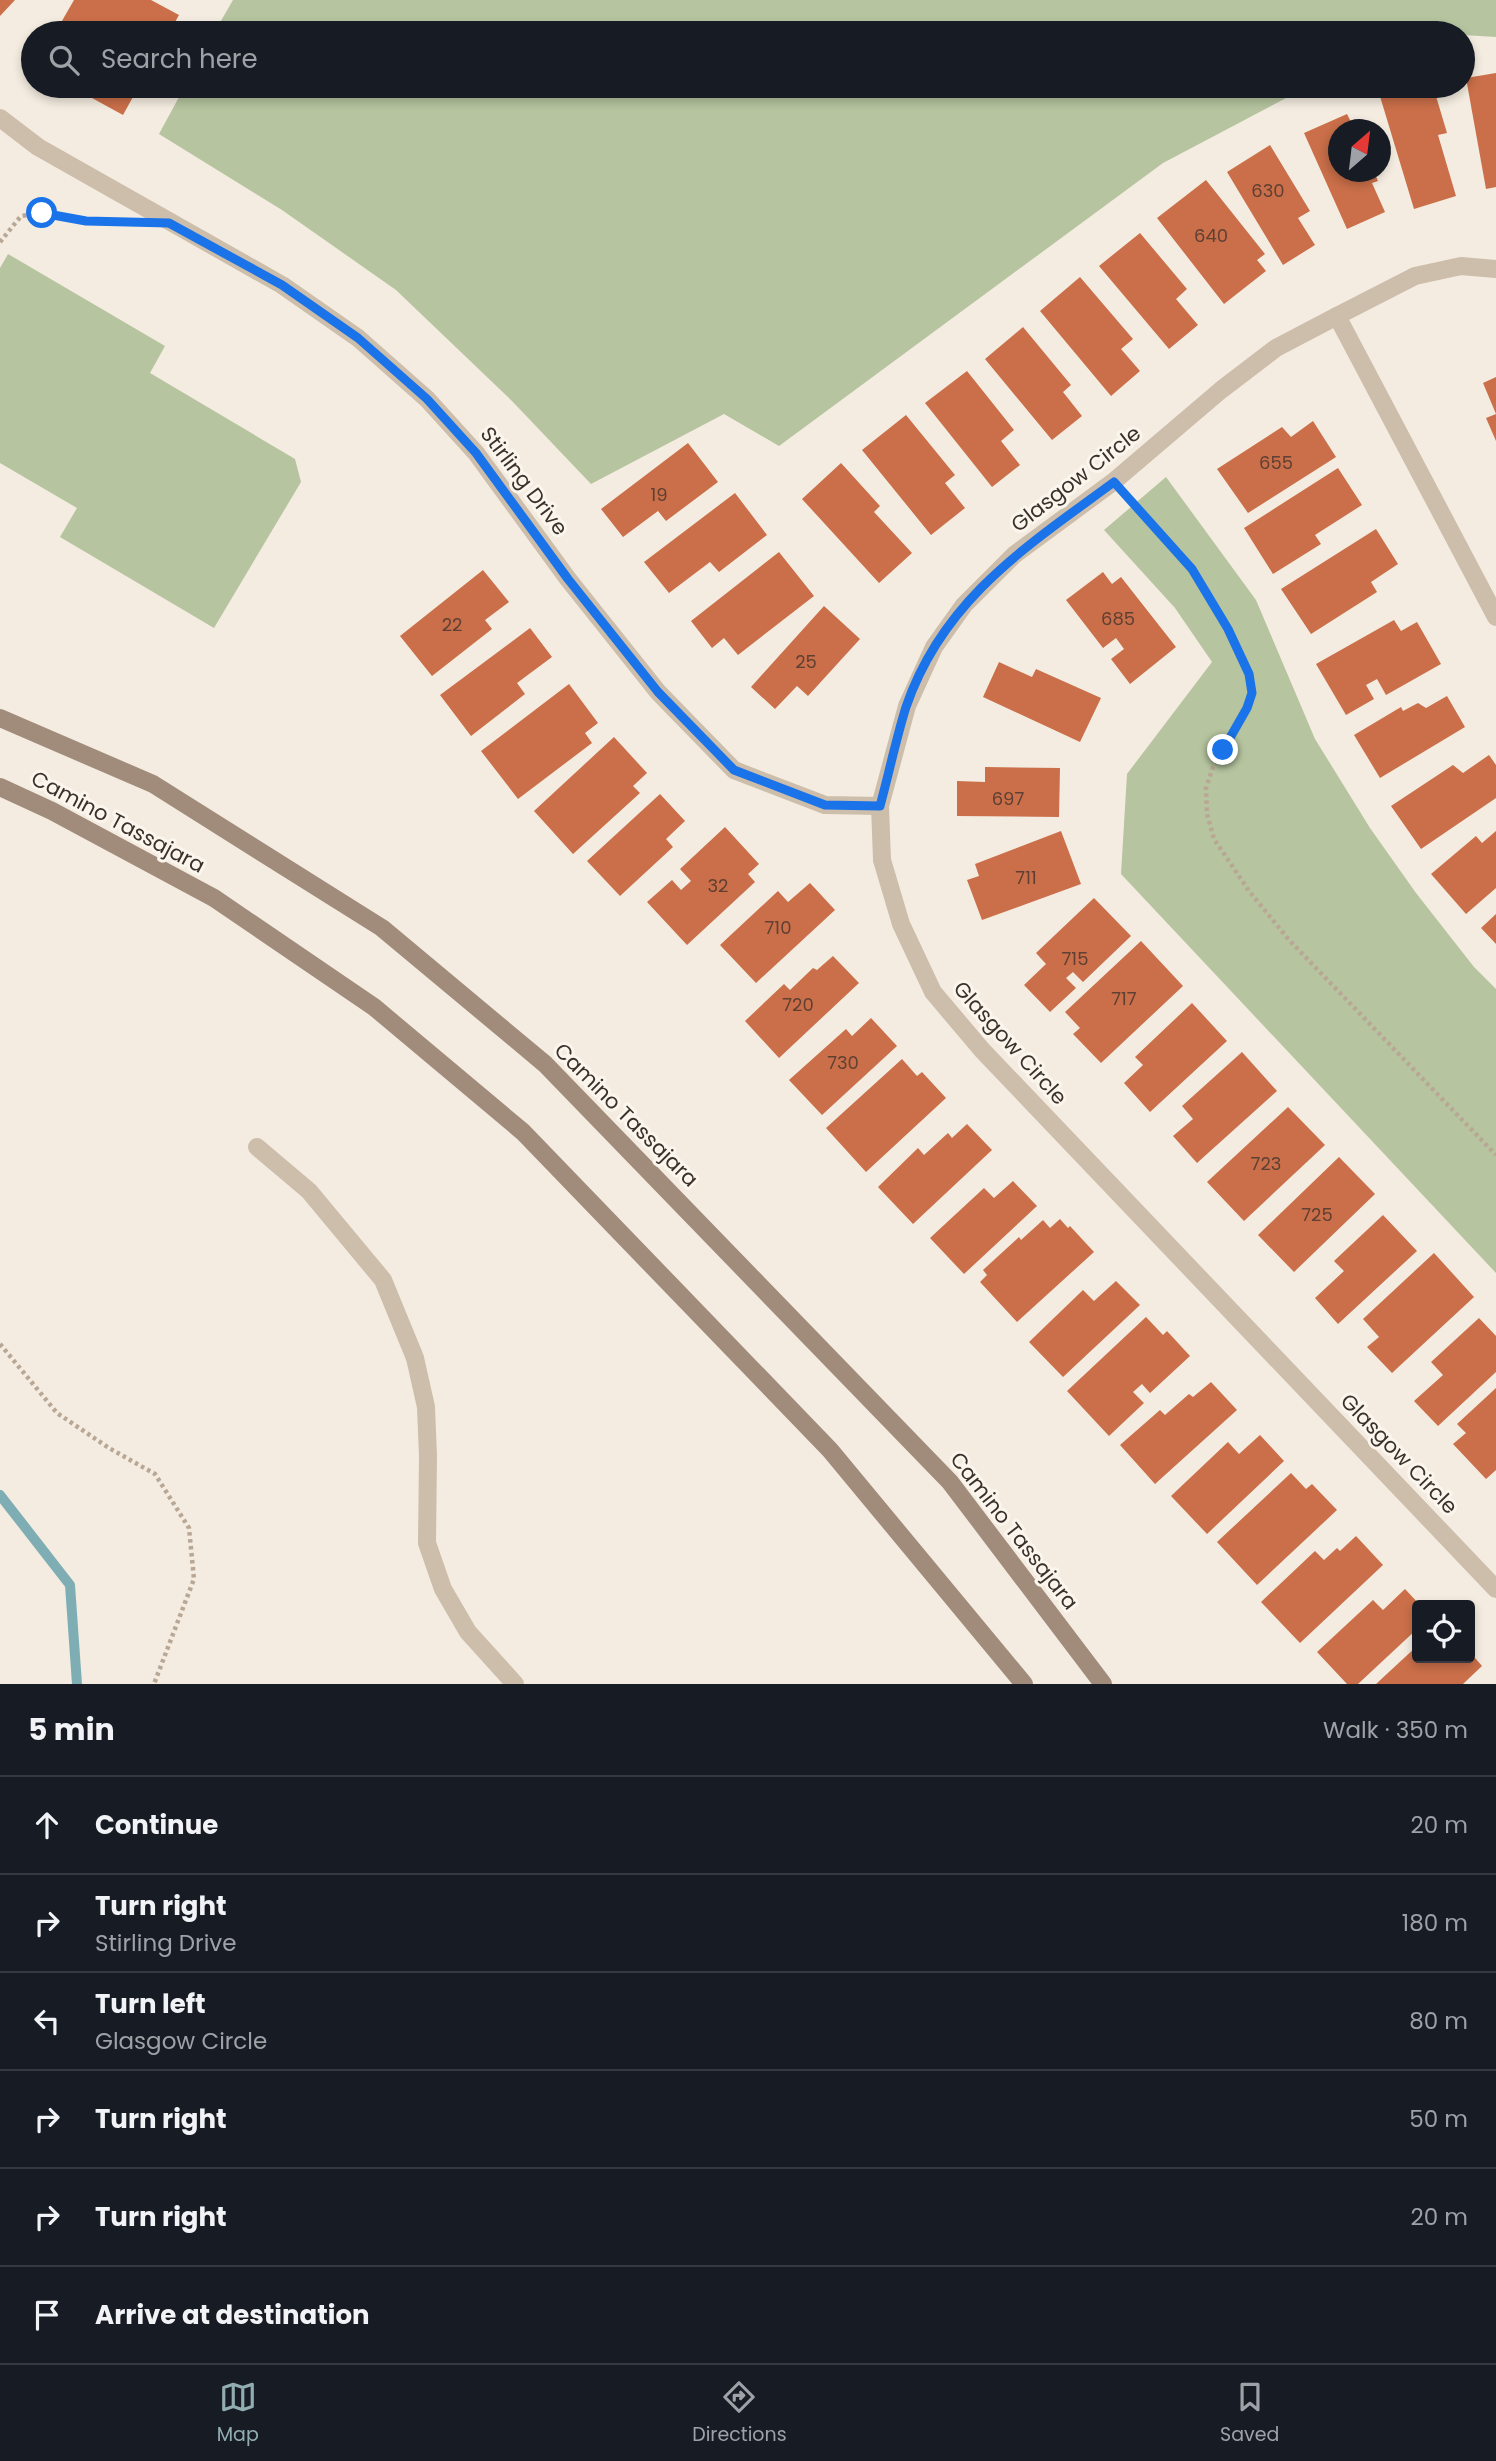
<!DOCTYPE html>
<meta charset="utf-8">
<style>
:root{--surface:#171b24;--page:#20242c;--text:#f1f3f6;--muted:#9ea1a6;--line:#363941;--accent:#92adb2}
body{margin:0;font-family:Poppins,sans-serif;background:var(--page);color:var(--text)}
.controls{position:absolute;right:21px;bottom:21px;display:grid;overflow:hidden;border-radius:7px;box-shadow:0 4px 10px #0003}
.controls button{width:63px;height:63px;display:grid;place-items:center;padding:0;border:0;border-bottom:2px solid var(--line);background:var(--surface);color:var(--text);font:35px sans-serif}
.compass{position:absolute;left:1328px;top:119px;width:63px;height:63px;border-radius:50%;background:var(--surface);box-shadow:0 4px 10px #0003;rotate:28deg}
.stop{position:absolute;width:21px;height:21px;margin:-16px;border:5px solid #1a73e8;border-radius:50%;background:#fff}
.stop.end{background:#1a73e8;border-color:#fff;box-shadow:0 2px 7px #0008}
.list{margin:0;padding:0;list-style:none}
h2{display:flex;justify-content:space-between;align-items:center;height:91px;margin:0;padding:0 28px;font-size:30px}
h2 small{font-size:23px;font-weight:400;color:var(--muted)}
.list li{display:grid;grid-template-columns:46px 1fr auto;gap:21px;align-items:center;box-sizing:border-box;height:98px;padding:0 28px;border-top:2px solid var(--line)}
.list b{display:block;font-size:26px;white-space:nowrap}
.list p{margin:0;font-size:23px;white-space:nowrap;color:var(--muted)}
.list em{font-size:23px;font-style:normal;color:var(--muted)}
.icon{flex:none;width:38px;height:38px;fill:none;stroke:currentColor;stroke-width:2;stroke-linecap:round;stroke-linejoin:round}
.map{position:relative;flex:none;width:1496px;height:1684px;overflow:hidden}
.search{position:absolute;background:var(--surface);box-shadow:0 4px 10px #0003;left:21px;right:21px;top:21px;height:77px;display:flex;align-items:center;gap:18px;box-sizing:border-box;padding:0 24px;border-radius:38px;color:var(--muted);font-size:26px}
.sheet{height:679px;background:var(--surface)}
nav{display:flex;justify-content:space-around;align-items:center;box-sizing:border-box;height:98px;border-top:2px solid var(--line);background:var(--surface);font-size:19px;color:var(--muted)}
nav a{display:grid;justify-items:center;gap:4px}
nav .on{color:var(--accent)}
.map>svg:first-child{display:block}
.green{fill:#b6c49f}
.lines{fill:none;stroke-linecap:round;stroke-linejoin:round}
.stream{stroke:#7eaeb3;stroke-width:10}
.building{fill:#ca6f49}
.path{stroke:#b9a795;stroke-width:4.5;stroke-dasharray:3.5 3.5;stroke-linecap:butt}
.street{stroke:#cdbdab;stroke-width:18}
.secondary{stroke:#a18c7c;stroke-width:18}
.route{stroke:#1a73e8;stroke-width:9}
.labels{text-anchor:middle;stroke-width:6;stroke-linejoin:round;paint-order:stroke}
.number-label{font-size:18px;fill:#5f4032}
.street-label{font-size:21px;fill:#3b312b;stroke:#fbf6ed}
</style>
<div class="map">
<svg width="1496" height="1684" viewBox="0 0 1496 1684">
<rect width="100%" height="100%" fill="#f4ece0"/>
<!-- green -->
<g class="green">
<polygon points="233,0 1496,0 1496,37 1463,35 1463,33 214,33"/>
<polygon points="185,86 1309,86 1163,163 779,446 724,414 591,484 512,401 396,290 282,210 159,134"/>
<polygon points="8,254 165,346 150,373 295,459 301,482 214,628 60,537 77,508 0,463 0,268"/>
<polygon points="1166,477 1256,600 1315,739 1370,828 1416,893 1474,967 1496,989 1496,1273 1121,874 1127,774 1212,662 1175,608 1104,530"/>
</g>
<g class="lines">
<!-- stream -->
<polyline class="stream" points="0,1495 70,1585 77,1684"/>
</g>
<!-- building -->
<g class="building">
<polygon points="0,0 15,0 0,16"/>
<polygon points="74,0 151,0 179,15 169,33 55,33"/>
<polygon points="1496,73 1496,187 1486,189 1466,78"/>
<polygon points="70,86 139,86 123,115"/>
<polygon points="1404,86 1433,86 1447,133 1438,135 1456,196 1414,209 1379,93"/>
<polygon points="1347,114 1355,130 1338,130 1338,172 1374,172 1378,181 1372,183 1385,212 1347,229 1304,133"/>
<polygon points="1270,145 1310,211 1298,218 1315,245 1283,265 1227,172"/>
<polygon points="1206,180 1265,254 1257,260 1266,271 1224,304 1157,218"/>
<polygon points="1140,233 1187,289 1176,299 1198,325 1169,349 1099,266"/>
<polygon points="1080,277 1133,339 1121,349 1140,371 1111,396 1040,311"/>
<polygon points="1023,327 1071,385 1063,392 1082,416 1052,440 985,359"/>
<polygon points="967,371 1014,430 1001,441 1020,465 992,487 925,403"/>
<polygon points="1496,377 1496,441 1486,418 1496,414 1483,383"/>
<polygon points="906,415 955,475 945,483 965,508 931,535 862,450"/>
<polygon points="1313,421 1336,457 1248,513 1217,469 1282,427 1291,437"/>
<polygon points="688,443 718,482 666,521 658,511 623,537 601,509"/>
<polygon points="841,463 880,506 874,512 912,553 879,583 802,499"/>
<polygon points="1338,468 1362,505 1315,535 1321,544 1273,574 1244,528"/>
<polygon points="735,493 767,535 719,572 710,562 669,593 644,562"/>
<polygon points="1376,529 1398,564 1371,582 1377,592 1311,634 1281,589"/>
<polygon points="779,552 814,596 738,655 724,638 712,648 691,621"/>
<polygon points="483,570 509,602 485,620 492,629 432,676 400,636"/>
<polygon points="1103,572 1112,584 1121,577 1176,647 1130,684 1111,659 1124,649 1116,638 1103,648 1066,600"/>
<polygon points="824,606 860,639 808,696 797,686 775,709 751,687"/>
<polygon points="1394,620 1401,631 1417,622 1441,664 1386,695 1377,679 1366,685 1374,699 1346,715 1316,664"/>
<polygon points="530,628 552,657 517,683 525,694 471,736 440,695"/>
<polygon points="999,662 1032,677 1036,669 1101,698 1080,742 983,697"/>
<polygon points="569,684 598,723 585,733 592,743 518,799 481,751"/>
<polygon points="1447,696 1465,727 1380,778 1354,735 1401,707 1403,711 1418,703 1426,708"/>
<polygon points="614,737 647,773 633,786 640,793 573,854 534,811"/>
<polygon points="1489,755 1496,765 1496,798 1421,849 1391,806 1453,765 1463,773"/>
<polygon points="985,767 1060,768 1059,817 957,816 957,781 985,782"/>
<polygon points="660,794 685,821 666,839 673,847 620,896 587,861"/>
<polygon points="725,827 759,864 748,874 755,882 687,945 647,902 672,880 681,890 691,881 680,869"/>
<polygon points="1061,831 1081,884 982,920 967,880 979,876 975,864"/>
<polygon points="1496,831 1496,888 1466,914 1431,874 1476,836 1482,843"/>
<polygon points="810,883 835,910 756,983 720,945 778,891 788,902"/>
<polygon points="1094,898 1131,936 1083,982 1073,972 1066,978 1076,988 1050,1012 1024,985 1046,964 1036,953"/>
<polygon points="1496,914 1496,944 1481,928"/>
<polygon points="1141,941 1183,986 1101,1063 1073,1034 1080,1028 1065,1012"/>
<polygon points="833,956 859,983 779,1058 745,1021 784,984 790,990 813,968 817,970"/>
<polygon points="1192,1003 1227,1041 1150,1112 1124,1083 1143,1065 1135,1057"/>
<polygon points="871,1018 897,1046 822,1115 789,1080 846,1029 852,1036"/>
<polygon points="1242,1052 1277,1091 1197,1163 1173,1136 1193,1119 1182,1106"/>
<polygon points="902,1059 917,1076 922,1072 946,1098 866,1172 826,1128"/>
<polygon points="1288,1107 1325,1145 1244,1221 1207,1182"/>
<polygon points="967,1124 992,1150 913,1224 878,1187 918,1148 924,1155 948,1133 952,1138"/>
<polygon points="1339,1157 1375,1194 1294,1272 1258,1235"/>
<polygon points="1013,1181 1037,1206 964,1274 930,1238 984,1188 994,1198"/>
<polygon points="1383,1215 1417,1251 1338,1324 1315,1298 1344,1271 1334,1261"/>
<polygon points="1060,1219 1068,1228 1070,1226 1094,1252 1017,1322 980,1282 987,1275 983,1270 1019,1237 1021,1240 1043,1220 1050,1228"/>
<polygon points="1434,1253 1474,1297 1392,1373 1367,1347 1379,1337 1363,1319"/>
<polygon points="1116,1281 1140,1305 1063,1377 1029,1342 1083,1290 1094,1301"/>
<polygon points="1146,1317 1163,1335 1167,1331 1190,1356 1150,1393 1142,1384 1133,1392 1144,1403 1109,1436 1067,1391"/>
<polygon points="1479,1318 1496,1336 1496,1372 1438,1426 1414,1401 1443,1375 1431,1362"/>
<polygon points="1211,1382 1237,1410 1155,1484 1120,1445 1160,1410 1165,1415 1189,1394 1193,1397"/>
<polygon points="1496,1388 1496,1470 1486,1479 1453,1444 1466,1433 1457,1424"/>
<polygon points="1260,1435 1284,1461 1207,1534 1171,1496 1228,1442 1239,1454"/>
<polygon points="1291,1473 1306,1489 1312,1484 1337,1510 1257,1585 1217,1542"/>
<polygon points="1356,1536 1383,1565 1300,1643 1261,1602 1315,1551 1324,1560 1337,1548 1340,1551"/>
<polygon points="1405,1589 1420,1605 1417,1605 1417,1629 1358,1684 1347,1684 1317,1652 1373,1600 1383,1610"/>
<polygon points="1417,1646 1417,1658 1470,1658 1470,1652 1482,1666 1463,1684 1376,1684"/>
</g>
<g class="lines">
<!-- path -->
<g class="path">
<polyline points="0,242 21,216 42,213 86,221 116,223"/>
<polyline points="1130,500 1192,569 1228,629 1249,674 1252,693 1247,708 1213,767 1206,788 1207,814 1214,839 1249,891 1289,940 1496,1155"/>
<polyline points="0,1344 57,1413 109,1448 155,1474 189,1528 194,1579 154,1684"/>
</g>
<!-- street -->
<g class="street">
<polyline points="0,118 38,147 282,285 358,338 427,399 476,453 568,579 658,692 734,770 825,805 880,806"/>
<polyline points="1337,316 1415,276 1461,266 1496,269"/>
<polyline points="1496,617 1337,316 1276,348 1221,390 1113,482 1014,555 964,605 934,647 907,706 880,806 882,860 901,924 933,992 982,1050 1496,1589"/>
<polyline points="257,1147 309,1191 383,1280 415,1358 426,1407 428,1456 427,1543 443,1589 468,1632 515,1684"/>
</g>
<!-- secondary -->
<g class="secondary">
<polyline points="0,718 153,784 382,928 545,1064 950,1482 1103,1684"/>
<polyline points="0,787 52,811 214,898 374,1007 523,1132 830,1450 1024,1684"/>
</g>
</g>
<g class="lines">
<!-- route -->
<path class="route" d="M42 213 86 221 169 223 282 285 358 338 427 399 476 453 568 579 658 692 734 770 825 805 880 806C889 773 896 739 906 707 943 599 1027 546 1114 482L1192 569 1228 629 1249 674 1252 693 1247 708 1223 750"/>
</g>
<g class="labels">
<!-- number labels -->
<g class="number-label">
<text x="1268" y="197">630</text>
<text x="1211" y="242">640</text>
<text x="1276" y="469">655</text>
<text x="659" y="501">19</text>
<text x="1118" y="625">685</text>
<text x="452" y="631">22</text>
<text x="806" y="668">25</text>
<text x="1008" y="805">697</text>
<text x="1026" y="884">711</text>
<text x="718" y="892">32</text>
<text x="778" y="934">710</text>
<text x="1075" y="965">715</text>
<text x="1124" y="1005">717</text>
<text x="798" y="1011">720</text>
<text x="843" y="1069">730</text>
<text x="1266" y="1170">723</text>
<text x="1317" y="1221">725</text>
</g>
<!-- street labels -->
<g class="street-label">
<text transform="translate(1076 479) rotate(-38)" y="7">Glasgow Circle</text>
<text transform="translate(524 481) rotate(53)" y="7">Stirling Drive</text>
<text transform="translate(118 822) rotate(28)" y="7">Camino Tassajara</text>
<text transform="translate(1010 1043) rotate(48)" y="7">Glasgow Circle</text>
<text transform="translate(626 1115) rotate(45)" y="7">Camino Tassajara</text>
<text transform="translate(1399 1454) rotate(46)" y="7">Glasgow Circle</text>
<text transform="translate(1014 1531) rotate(52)" y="7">Camino Tassajara</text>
</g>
</g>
</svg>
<div class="controls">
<button><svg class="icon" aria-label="locate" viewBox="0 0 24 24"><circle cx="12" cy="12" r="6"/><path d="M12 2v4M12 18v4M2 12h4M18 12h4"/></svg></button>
</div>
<svg class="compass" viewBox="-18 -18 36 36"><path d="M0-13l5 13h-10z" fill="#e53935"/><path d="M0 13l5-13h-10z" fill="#9ea1a6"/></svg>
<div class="stop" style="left:42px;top:213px"></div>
<div class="stop end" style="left:1223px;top:750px"></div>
<div class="search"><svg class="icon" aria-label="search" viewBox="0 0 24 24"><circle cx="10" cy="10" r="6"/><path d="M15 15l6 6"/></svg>Search here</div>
</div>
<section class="sheet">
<h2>5 min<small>Walk · 350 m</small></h2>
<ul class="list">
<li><svg class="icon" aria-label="ahead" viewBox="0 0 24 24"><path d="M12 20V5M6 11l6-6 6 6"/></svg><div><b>Continue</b></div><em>20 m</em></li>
<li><svg class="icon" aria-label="right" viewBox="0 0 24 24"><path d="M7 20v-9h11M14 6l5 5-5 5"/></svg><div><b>Turn right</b><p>Stirling Drive</p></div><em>180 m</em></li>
<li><svg class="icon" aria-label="left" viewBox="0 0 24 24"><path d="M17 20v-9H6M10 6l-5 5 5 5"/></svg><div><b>Turn left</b><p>Glasgow Circle</p></div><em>80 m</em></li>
<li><svg class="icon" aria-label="right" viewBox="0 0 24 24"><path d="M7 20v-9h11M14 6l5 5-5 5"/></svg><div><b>Turn right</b></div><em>50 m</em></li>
<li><svg class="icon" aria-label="right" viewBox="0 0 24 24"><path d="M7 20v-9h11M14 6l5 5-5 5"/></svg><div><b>Turn right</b></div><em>20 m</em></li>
<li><svg class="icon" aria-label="arrive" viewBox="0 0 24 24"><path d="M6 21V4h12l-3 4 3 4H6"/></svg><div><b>Arrive at destination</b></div></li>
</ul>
</section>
<nav>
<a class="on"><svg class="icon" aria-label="map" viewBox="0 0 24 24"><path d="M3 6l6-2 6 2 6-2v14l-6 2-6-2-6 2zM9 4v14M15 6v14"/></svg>Map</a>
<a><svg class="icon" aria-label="directions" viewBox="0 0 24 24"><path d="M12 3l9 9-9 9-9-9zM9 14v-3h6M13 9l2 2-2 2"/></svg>Directions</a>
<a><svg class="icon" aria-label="saved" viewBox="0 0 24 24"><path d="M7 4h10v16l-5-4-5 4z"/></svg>Saved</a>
</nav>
